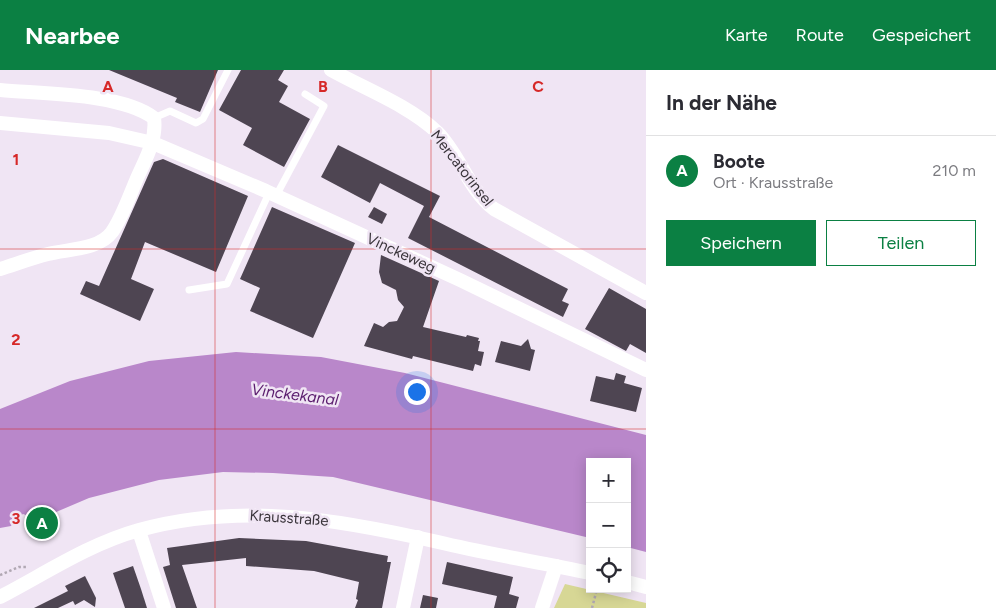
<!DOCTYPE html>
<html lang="de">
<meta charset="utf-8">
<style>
:root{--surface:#fff;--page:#f2f2f3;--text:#2b2b33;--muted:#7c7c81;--line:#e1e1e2;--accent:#0b8043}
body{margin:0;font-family:Figtree,sans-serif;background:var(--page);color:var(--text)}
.controls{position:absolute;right:15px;bottom:15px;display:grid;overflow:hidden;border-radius:0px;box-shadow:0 2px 12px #0003}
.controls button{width:45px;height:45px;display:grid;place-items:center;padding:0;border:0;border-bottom:1px solid var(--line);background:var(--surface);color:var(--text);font:25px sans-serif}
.you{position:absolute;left:416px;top:321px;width:18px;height:18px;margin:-12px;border:4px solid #fff;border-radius:50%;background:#1a73e8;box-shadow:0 0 0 8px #1a73e833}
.badge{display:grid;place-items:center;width:32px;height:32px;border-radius:50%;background:var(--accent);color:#fff;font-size:16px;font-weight:700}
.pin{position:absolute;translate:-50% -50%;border:2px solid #fff;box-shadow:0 1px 5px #0006}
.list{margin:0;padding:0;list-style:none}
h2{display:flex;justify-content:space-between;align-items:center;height:65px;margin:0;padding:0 20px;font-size:21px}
h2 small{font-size:16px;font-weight:400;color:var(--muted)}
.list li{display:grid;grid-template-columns:32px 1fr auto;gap:15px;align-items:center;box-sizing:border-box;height:70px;padding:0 20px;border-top:1px solid var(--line)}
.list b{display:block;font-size:19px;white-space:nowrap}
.list p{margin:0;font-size:16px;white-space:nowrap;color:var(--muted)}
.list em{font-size:16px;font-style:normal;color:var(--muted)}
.actions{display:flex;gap:10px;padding:15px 20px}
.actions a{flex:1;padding:11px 0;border:1px solid var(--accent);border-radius:0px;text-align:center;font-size:18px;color:var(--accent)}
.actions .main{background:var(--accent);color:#fff}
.icon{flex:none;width:28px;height:28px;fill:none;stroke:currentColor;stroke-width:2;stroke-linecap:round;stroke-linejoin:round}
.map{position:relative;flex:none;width:646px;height:538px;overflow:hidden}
header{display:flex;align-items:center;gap:30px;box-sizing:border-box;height:70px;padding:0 25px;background:var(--accent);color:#fff}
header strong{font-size:24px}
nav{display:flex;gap:28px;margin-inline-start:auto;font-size:18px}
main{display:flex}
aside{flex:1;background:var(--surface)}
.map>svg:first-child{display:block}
.green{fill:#d7d795}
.water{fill:#b987ca}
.building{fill:#4e4552}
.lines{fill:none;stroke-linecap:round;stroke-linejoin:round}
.path{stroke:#b1a8b3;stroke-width:2.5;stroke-dasharray:2.5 2.5;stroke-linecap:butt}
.lane{stroke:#fff;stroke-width:7}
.street{stroke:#fff;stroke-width:14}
.grid{fill:none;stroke:#d62828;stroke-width:1;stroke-opacity:0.55}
.labels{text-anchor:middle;stroke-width:5;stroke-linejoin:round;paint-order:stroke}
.street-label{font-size:15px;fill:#39343a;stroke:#f0e5f4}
.water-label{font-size:16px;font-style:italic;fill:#5b1d6e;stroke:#f0e5f4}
.grid-label{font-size:16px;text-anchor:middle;font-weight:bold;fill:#d62828;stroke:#f0e5f4;stroke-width:5;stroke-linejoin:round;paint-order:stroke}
</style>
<header>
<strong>Nearbee</strong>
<nav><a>Karte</a><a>Route</a><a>Gespeichert</a></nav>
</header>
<main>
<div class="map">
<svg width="646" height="538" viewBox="0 0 646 538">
<rect width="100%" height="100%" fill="#f0e5f4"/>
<!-- green -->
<polygon class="green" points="565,514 646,533 646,538 554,538"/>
<!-- water -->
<polygon class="water" points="236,282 321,287 405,303 646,365 646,482 627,477 627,392 590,392 590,468 333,407 273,403 223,402 159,410 89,428 35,451 32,447 23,444 15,449 11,456 0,458 0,339 70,311 149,291"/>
<!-- building -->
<g class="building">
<polygon points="109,0 218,0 200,42 175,32 177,28"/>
<polygon points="241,0 284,0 278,10 288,16 279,32 310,49 284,97 243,75 252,58 219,40"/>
<polygon points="338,75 440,126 429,147 568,219 562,231 569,234 563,247 408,168 424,136 380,113 370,133 321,107"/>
<polygon points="163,89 248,126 216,202 145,172 131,209 154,219 140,251 80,224 86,211 99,216 154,92"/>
<polygon points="272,137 355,173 313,268 250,241 260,218 240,209"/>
<polygon points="374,137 387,144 382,154 368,147"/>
<polygon points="381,185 439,211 423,257 466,267 467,265 479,268 478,271 480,271 478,281 484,282 481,296 475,294 473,301 413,286 412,289 364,276 374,253 383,257 389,252 397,251 404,237 398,230 396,220 382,213 379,202"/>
<polygon points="609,218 646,239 646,283 630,274 626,281 585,259"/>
<polygon points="528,269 531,279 535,280 530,301 495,292 501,271 521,276"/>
<polygon points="616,303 626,306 624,313 642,318 636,342 590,331 596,306 614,310"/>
<polygon points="239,468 306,471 388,486 387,492 391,492 382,538 355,538 358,530 356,529 359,512 314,501 246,496 246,488 182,495 197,538 176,538 163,497 170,495 167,478"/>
<polygon points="447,492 513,507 509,524 519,527 516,538 494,538 497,526 442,514"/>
<polygon points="133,496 141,519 147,538 125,538 113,503"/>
<polygon points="85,506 96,528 95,537 84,530 75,535 73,531 58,538 34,538 68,521 65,516"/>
<polygon points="423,525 438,528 436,538 420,538"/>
</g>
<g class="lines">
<!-- path -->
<g class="path">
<polyline points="0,505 19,497 28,497"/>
<polyline points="592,538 597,519"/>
</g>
<!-- lane -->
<g class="lane">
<polyline points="154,48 170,41 196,53 203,49 228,0"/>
<polyline points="276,126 324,36 305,24"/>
<polyline points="189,220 227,214 269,123"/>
</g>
<!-- street -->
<g class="street">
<path d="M331 0C365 19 408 35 437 62 460 85 468 119 494 139L646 223"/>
<path d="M0 20C43 24 121 23 154 48 157 69 146 88 138 106 130 124 123 146 112 162 99 180 67 179 48 184 32 188 16 194 0 199"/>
<polyline points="0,53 109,63 153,73 266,121 460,210 646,300"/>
<polyline points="139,461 164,538"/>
<polyline points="627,512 646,517"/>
<path d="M0 527C46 503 89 474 139 460 241 432 337 449 438 472 488 484 539 492 590 503"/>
<polyline points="403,538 418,467"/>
<polyline points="542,538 556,496"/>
</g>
</g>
<!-- grid -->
<path class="grid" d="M215 0V538M431 0V538M0 179H646M0 359H646"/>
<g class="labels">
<!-- street labels -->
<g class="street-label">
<text transform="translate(462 98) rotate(52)" y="5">Mercatorinsel</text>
<text transform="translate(401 183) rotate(25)" y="5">Vinckeweg</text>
<text transform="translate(289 448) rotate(4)" y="5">Krausstraße</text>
</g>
<!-- water labels -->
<g class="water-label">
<text transform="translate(295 324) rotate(7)" y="6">Vinckekanal</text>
</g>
</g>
<g class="grid-label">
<text x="108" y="22">A</text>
<text x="323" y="22">B</text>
<text x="538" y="22">C</text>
<text x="16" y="95">1</text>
<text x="16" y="275">2</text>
<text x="16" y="454">3</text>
</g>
</svg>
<div class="controls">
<button>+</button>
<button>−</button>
<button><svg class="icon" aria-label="locate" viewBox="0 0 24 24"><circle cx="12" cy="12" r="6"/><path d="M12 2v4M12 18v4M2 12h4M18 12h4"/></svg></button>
</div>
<div class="you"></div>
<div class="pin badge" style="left:42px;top:453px">A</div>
</div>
<aside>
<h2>In der Nähe<small></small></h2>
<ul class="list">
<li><span class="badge">A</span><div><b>Boote</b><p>Ort · Krausstraße</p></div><em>210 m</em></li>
</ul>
<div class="actions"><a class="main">Speichern</a><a>Teilen</a></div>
</aside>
</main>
